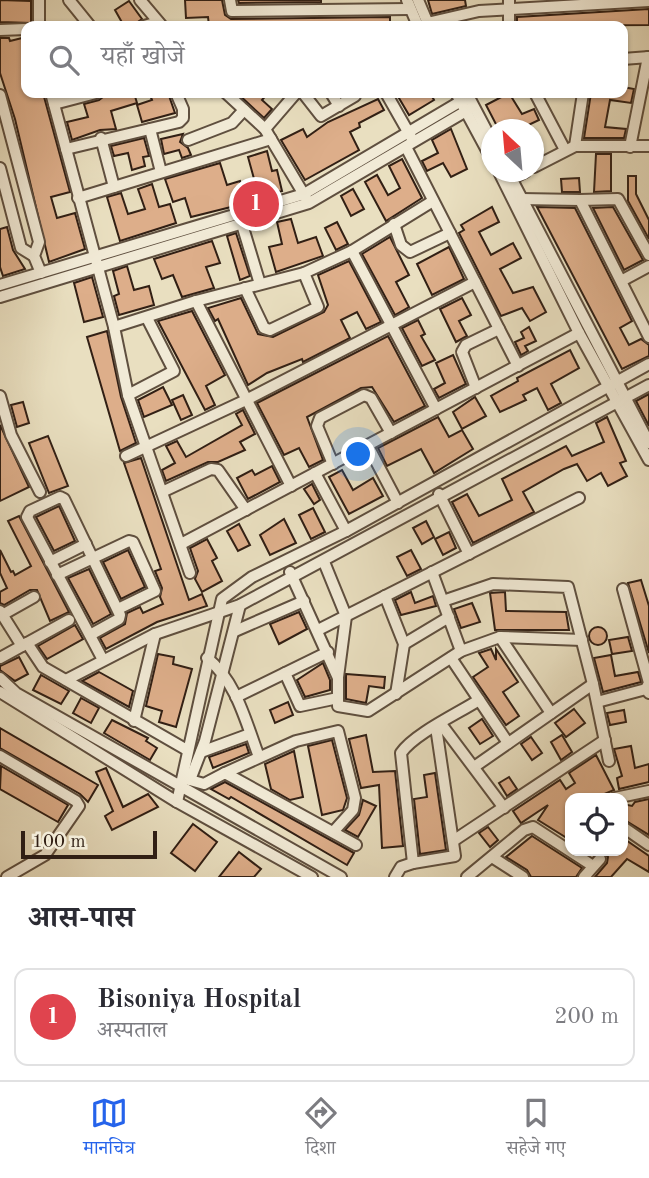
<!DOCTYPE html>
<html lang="hi">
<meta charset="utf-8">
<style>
:root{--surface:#fff;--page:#f7f7f7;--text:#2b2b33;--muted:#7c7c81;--line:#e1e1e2;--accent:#2563eb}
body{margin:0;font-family:"Old Standard TT","Noto Serif Devanagari",serif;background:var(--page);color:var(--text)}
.controls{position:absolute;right:21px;bottom:21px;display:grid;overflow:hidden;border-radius:14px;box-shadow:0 2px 5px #0004}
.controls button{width:63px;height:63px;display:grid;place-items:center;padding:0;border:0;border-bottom:2px solid var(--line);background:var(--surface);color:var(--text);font:35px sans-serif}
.compass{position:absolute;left:481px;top:119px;width:63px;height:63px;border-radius:50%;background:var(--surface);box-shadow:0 2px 5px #0004;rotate:334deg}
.scale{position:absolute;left:21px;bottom:18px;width:136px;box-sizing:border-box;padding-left:7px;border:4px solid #311f14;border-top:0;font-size:19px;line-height:24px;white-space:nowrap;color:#311f14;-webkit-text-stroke:5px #f1ead6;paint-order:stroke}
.you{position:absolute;left:359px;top:455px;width:24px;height:24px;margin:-18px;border:5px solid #fff;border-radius:50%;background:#1a73e8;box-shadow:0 0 0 10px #1a73e833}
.badge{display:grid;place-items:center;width:46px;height:46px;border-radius:50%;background:var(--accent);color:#fff;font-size:23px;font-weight:700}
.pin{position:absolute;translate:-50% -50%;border:4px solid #fff;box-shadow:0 2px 7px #0006}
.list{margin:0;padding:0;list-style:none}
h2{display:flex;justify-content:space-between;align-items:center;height:91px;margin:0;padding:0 28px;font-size:30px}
h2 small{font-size:23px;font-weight:400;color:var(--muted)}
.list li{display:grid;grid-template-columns:46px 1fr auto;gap:21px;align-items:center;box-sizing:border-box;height:98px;margin:0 14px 14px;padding:0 14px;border:2px solid var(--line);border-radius:14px}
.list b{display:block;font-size:26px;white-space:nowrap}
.list p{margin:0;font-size:23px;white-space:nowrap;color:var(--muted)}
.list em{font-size:23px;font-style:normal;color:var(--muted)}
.icon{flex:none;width:38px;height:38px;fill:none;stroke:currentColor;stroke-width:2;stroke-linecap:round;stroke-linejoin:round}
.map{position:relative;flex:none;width:649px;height:877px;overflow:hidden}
.search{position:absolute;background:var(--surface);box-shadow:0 2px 5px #0004;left:21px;right:21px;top:21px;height:77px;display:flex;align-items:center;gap:18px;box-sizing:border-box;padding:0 24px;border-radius:14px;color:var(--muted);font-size:26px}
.sheet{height:203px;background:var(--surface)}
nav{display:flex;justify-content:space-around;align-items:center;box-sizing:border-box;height:98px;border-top:2px solid var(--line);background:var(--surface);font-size:19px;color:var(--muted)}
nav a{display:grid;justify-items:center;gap:4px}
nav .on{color:var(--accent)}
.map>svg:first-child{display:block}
.building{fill:#ddae8a;stroke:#311f14;stroke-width:2}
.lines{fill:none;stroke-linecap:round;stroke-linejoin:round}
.minor-casing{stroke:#5f4f3f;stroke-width:14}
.minor{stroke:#f1ead6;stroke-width:10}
</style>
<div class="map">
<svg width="649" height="877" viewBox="0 0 649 877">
<rect width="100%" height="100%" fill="#e9dfc0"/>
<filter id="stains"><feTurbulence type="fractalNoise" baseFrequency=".00286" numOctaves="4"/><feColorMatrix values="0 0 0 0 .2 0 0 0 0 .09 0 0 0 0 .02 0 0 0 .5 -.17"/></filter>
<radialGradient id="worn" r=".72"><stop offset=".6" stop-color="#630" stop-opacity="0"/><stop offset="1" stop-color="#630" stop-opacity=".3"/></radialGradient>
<!-- building -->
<g class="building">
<polygon points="0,0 31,1 31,23 0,22"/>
<polygon points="185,0 222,0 225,15 231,19 390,17 390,26 209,26 208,17 186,18"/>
<polygon points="238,0 321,0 321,2 239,3"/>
<polygon points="428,0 465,0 466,6 432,14"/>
<polygon points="129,1 142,19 132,26 124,26 115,10"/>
<polygon points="649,9 649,25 517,26 517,17"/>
<polygon points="26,37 26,93 43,93 70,192 51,197 57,218 75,213 85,249 49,262 15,119 0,73 0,38 9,38 10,41"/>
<polygon points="623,87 634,89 631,103 610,100 605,127 626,129 624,138 584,138 591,93 623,93"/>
<polygon points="108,93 134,93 137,103 111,111 116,129 100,130 72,140 67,122 88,117 84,104 99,100"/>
<polygon points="149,93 168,93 175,113 142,122 137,105 152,100"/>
<polygon points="237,93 268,93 262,100 272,109 264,118"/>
<polygon points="396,93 430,93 434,100 409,115"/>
<polygon points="509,93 522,114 534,109 539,120 518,130 499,130 486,105"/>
<polygon points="378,99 384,110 359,123 360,127 350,132 359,150 305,180 281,140 303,129 307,137 328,122"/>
<polygon points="451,129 467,169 451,177 443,163 427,171 422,161 438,153 432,140"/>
<polygon points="183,134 180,142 188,148 191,155 182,158 179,150 164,154 161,139"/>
<polygon points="144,138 149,156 143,157 145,166 132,170 128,153 114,156 111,146"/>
<polygon points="267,151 272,171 277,170 282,191 259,197 248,157"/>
<polygon points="596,154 611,154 611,191 594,192"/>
<polygon points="402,159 422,198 386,221 365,182 377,175 388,195 400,188 389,166"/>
<polygon points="220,163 227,185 240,181 247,203 191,217 185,198 173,202 165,179"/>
<polygon points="628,176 636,176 636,194 649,220 649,239 628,201"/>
<polygon points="579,178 580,192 562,192 561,179"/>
<polygon points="152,184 159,207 170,204 176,223 120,241 107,197 121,193 128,214 145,209 138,189"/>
<polygon points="353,189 364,209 351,216 341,196"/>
<polygon points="492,207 499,222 479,232 491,255 513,243 521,258 500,269 513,293 533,287 546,312 530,321 522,308 501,316 459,233 464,230 461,225"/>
<polygon points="537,207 575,208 632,321 620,328 629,345 641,339 649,345 649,356 622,369"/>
<polygon points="613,207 643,260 624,270 593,208"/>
<polygon points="291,219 298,243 316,237 323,256 276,272 269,247 282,244 277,222"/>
<polygon points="337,222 348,244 336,250 325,228"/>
<polygon points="7,227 13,250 25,269 3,276 0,267 0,229"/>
<polygon points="236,233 250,276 240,280 227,236"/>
<polygon points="390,237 409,275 396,282 409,307 395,315 362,254"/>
<polygon points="212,241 220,263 206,267 214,288 182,297 173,275 162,279 154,259"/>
<polygon points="449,247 464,279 432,295 417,264"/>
<polygon points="349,261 381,322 366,329 357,312 341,320 350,338 303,362 302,359 267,373 248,385 218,319 215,321 208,308 241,298 258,334 273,337 324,312 328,305 318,275"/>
<polygon points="127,266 134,290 149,286 154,305 119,315 114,296 119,294 113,271"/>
<polygon points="92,277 103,317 84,322 74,283"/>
<polygon points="462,298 471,315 459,321 467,336 456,342 440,309"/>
<polygon points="192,311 225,375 206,386 215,405 205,410 158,321"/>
<polygon points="418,320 425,334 421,336 435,360 422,366 402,328"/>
<polygon points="529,327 536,341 525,346 528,351 521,355 515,342 524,338 521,332"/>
<polygon points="107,331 121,397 136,443 120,451 87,337"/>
<polygon points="388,336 425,406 394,422 372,387 361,388 307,417 323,460 309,467 299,448 284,455 257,403"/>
<polygon points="570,350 579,368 551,384 561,403 548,410 537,388 523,395 526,400 500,412 491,396 518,381 517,378"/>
<polygon points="453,355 466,384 439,398 434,389 445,383 436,363"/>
<polygon points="163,387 172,405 144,417 138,400"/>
<polygon points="649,394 649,426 636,401"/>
<polygon points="183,395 192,415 181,420 172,400"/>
<polygon points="475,397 486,416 462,429 453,412"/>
<polygon points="23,402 29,423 17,427 11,405"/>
<polygon points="243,410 255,434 240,442 245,450 218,462 208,462 166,481 162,470 175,463 166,446 177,441 186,457 242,425 236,414"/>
<polygon points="438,417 449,437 462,430 473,449 434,473 421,449 387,466 378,448"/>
<polygon points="607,417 626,461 620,463 627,476 608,486 601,473 587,481 577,464 564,469 523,492 534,512 473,543 452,502 467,494 479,516 512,500 502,479 566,446 572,456 604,442 596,423"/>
<polygon points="0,425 29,487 0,501"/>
<polygon points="48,436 68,486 49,493 29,443"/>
<polygon points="141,458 189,600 202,594 207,606 157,622 106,649 100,638 125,624 127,613 140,607 143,613 163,604 160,597 162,588 155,571 161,569 124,463"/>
<polygon points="272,466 280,482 248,499 237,478 252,470 255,475"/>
<polygon points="342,470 353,490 373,478 383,496 349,514 329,477"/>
<polygon points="312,484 320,500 314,504 304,489"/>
<polygon points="59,506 75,541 54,551 36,517"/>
<polygon points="313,508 325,532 311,539 299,515"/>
<polygon points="19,516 69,612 50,621 37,590 30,590 4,605 0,603 0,592 7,588 0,573 0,550 11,572 13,571 15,575 31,566 8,521"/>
<polygon points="284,519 296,543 270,555 260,535"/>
<polygon points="426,521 434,537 422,544 413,528"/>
<polygon points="239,524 250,545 238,551 227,531"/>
<polygon points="449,532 456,548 443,555 435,539"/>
<polygon points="207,539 217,558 212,561 222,581 202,592 195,579 198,571 190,548"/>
<polygon points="128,550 145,587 121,599 103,562"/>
<polygon points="411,550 421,569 407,576 397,557"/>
<polygon points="89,569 111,614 93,624 68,578"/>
<polygon points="641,580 649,606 649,653 628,583"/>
<polygon points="411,592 415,603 433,596 436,606 401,615 395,600"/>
<polygon points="505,592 506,611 566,612 569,630 495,630 490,593"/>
<polygon points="472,603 480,622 461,628 454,609"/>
<polygon points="299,612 307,629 279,644 270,624"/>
<polygon points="75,625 83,639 47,659 38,646"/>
<circle cx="598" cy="636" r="9"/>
<polygon points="628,637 632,651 612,654 609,640"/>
<polygon points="491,649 496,660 496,649 518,682 503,692 519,716 506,725 473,677 488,667 479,653"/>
<polygon points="158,654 174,657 173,664 192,669 176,727 159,722 162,711 146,706"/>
<polygon points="611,655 615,676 638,672 641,682 603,692 594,658"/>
<polygon points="19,657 28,674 15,681 0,670 0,666"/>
<polygon points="323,663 330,680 330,690 305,697 297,680"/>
<polygon points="99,672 133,691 129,707 82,681"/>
<polygon points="346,674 385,677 384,688 369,686 366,703 346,699"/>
<polygon points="41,675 69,691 61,704 33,690"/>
<polygon points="81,698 99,708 91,723 73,713"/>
<polygon points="288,702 293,715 275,723 270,710"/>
<polygon points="574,709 585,723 566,737 555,723"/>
<polygon points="624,710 626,722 610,725 607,713"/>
<polygon points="482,719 493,736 480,744 469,728"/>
<polygon points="112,720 148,738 146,741 157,748 150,760 104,733"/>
<polygon points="0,728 98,785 88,802 80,794 0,748"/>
<polygon points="366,735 373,772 395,771 403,846 382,848 379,785 361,788 349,739"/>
<polygon points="562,735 572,752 561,760 551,742"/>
<polygon points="531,737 542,753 532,760 521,744"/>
<polygon points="332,740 347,798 343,810 322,815 308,746"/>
<polygon points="246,744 249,753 213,768 209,757"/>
<polygon points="631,746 635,768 649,764 649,782 619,789 617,778 622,776 614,749"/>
<polygon points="294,751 303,797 290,800 271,789 265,764"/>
<polygon points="596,755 614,790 595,798 570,798 570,840 538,820 548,805 521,823 513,811 560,780 566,789 575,783 569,773"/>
<polygon points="1,766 68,805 58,822 0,789"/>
<polygon points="106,768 123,807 148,794 158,807 112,830 105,816 113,811 96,772"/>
<polygon points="435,773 446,850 420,854 414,799 427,797 424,775"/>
<polygon points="509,777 517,789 507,796 499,783"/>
<polygon points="225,782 354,853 347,865 231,797 229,799 211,789"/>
<polygon points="649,799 649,835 623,819 623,804 632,806 635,802"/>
<polygon points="363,800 376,806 358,837 345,830 359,815"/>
<polygon points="193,824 217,842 195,871 171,853"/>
<polygon points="488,827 498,840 490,847 479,833"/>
<polygon points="532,836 582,868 576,877 531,877 527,870 506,857"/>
<polygon points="623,838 649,856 649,872 627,859 611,877 595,877 607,863 608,857 602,852 594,854 588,851 623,851"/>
<polygon points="239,852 261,869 254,877 219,877"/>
</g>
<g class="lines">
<!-- minor casing -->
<g class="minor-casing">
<g id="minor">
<polyline points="39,0 39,26"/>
<polyline points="69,0 90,26"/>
<polyline points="140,0 162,26"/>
<polyline points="230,0 232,11 409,9"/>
<polyline points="407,0 418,26"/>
<polyline points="418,0 429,26"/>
<polyline points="427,23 479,11 649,1"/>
<polyline points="144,26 158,22"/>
<polyline points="509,26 509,0"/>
<polyline points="0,30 26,29"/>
<polyline points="623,59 649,57"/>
<polyline points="51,93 114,327 128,395 190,573"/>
<polyline points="226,93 265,129 306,198"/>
<polyline points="303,93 321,116 355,96"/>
<polyline points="331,93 339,106"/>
<polyline points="386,93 411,137"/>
<polyline points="456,93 491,158"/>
<polyline points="535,93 565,150"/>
<polyline points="0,95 39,242 34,256 41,273"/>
<polyline points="471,101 491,139"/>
<polyline points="54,104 96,93"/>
<polyline points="150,129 161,172"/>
<polyline points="265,129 296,93"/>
<polyline points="101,138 114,187"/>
<polyline points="188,140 232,123 244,110"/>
<polyline points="575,146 583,93"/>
<polyline points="406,147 518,366"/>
<polyline points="630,147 648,57"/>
<polyline points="66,149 179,122 183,118 183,109 176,93"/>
<polyline points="534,167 575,146 649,146"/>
<polyline points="0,168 21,248 34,256"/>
<polyline points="499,172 579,333 649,460"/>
<polyline points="508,172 649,443"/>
<polyline points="511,179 525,172"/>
<polyline points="78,198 271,139"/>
<polyline points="521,199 580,200 649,337"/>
<polyline points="580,200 618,199 649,255"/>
<polyline points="241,221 260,284"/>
<polyline points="394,224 401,245 410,252 450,233"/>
<polyline points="352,251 436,409"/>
<polyline points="623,280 649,266"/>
<polyline points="0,285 304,194 468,97"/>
<polyline points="245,288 264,328 270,330 318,307 304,273"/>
<polyline points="0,297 309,203 473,107"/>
<polyline points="196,301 291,486"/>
<polyline points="114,327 196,301 304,273 352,251 433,201"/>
<polyline points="476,388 462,352 466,345 499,329"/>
<polyline points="128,395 174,371 147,318"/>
<polyline points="0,396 11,435 40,492"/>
<polyline points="368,446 398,503"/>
<polyline points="126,456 246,400 475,282"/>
<polyline points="333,464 317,426 320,418 364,395 371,398 391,433"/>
<polyline points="315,473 346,531"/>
<polyline points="162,492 211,469 218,470 246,510"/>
<polyline points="439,494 469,554"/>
<polyline points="181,544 579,333"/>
<polyline points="50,562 86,544"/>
<polyline points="324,562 346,616 338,677"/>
<polyline points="290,572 338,678 338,706 368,711 461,651 500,637 582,640"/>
<polyline points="432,572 461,651"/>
<polyline points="57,575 129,541 133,542 155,591 118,609"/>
<polyline points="623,589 649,683 646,689"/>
<polyline points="385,596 404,644 396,694"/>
<polyline points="443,601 493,584 568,587 593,684 609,761"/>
<polyline points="0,611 22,646"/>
<polyline points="2,615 34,597"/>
<polyline points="318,630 579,498"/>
<polyline points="235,631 304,601"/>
<polyline points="90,635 119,619 120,615 64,499 60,497 30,511 27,517 103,660"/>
<polyline points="500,637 551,713"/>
<polyline points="27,643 43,667 187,750"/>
<polyline points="404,644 449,617"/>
<polyline points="0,658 69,620"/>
<path d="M207 658C237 682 246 723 259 757"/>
<polyline points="451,658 508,743"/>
<polyline points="285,673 300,706 338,698"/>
<polyline points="0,678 16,693 341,877"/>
<polyline points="66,680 155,634 240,605 649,385"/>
<polyline points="0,692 177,802 312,877"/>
<polyline points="236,697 328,652"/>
<polyline points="597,702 646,689 649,693"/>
<polyline points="134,721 155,634"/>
<polyline points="441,724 504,808"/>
<path d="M436 727 455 856 413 863 401 753C414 734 457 714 479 700"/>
<polyline points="201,752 250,734"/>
<polyline points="0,756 76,801 79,806 45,855 7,877"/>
<polyline points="474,767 593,684"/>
<polyline points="225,773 296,741 338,731 355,798 353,810 334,831"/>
<polyline points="183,778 204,784 225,773 356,845"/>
<polyline points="190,780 205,741 240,605"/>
<polyline points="615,798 649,791"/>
<polyline points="177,802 222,599 252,577 346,531 649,364"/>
<polyline points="623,827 649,845"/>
<polyline points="453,841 605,740"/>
<polyline points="492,857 523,877"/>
<polyline points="395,877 401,867 413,863"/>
<polyline points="467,877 524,830 533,827 593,866"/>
<polyline points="584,877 600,859"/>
</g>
</g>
<!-- minor -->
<use href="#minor" class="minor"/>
</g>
<rect width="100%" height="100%" filter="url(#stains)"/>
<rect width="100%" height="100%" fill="url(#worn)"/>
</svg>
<div class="controls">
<button><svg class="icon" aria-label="locate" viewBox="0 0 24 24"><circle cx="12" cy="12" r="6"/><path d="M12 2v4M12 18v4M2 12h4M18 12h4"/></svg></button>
</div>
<svg class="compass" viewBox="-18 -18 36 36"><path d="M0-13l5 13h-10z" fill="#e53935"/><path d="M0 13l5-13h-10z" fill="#7c7c81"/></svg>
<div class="scale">100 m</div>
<div class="you"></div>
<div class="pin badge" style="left:256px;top:204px;background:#e0444e">1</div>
<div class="search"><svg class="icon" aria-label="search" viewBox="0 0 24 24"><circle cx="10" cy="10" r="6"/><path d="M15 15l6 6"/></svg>यहाँ खोजें</div>
</div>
<section class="sheet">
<h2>आस-पास<small></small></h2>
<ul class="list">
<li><span class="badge" style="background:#e0444e">1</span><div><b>Bisoniya Hospital</b><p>अस्पताल</p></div><em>200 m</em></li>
</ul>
</section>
<nav>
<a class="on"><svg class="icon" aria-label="map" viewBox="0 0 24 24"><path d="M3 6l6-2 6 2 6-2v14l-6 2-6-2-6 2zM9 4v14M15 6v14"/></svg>मानचित्र</a>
<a><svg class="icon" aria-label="directions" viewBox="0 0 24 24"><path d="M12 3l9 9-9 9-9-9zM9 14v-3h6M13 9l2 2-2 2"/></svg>दिशा</a>
<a><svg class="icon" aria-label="saved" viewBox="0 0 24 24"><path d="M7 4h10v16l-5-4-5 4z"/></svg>सहेजे गए</a>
</nav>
